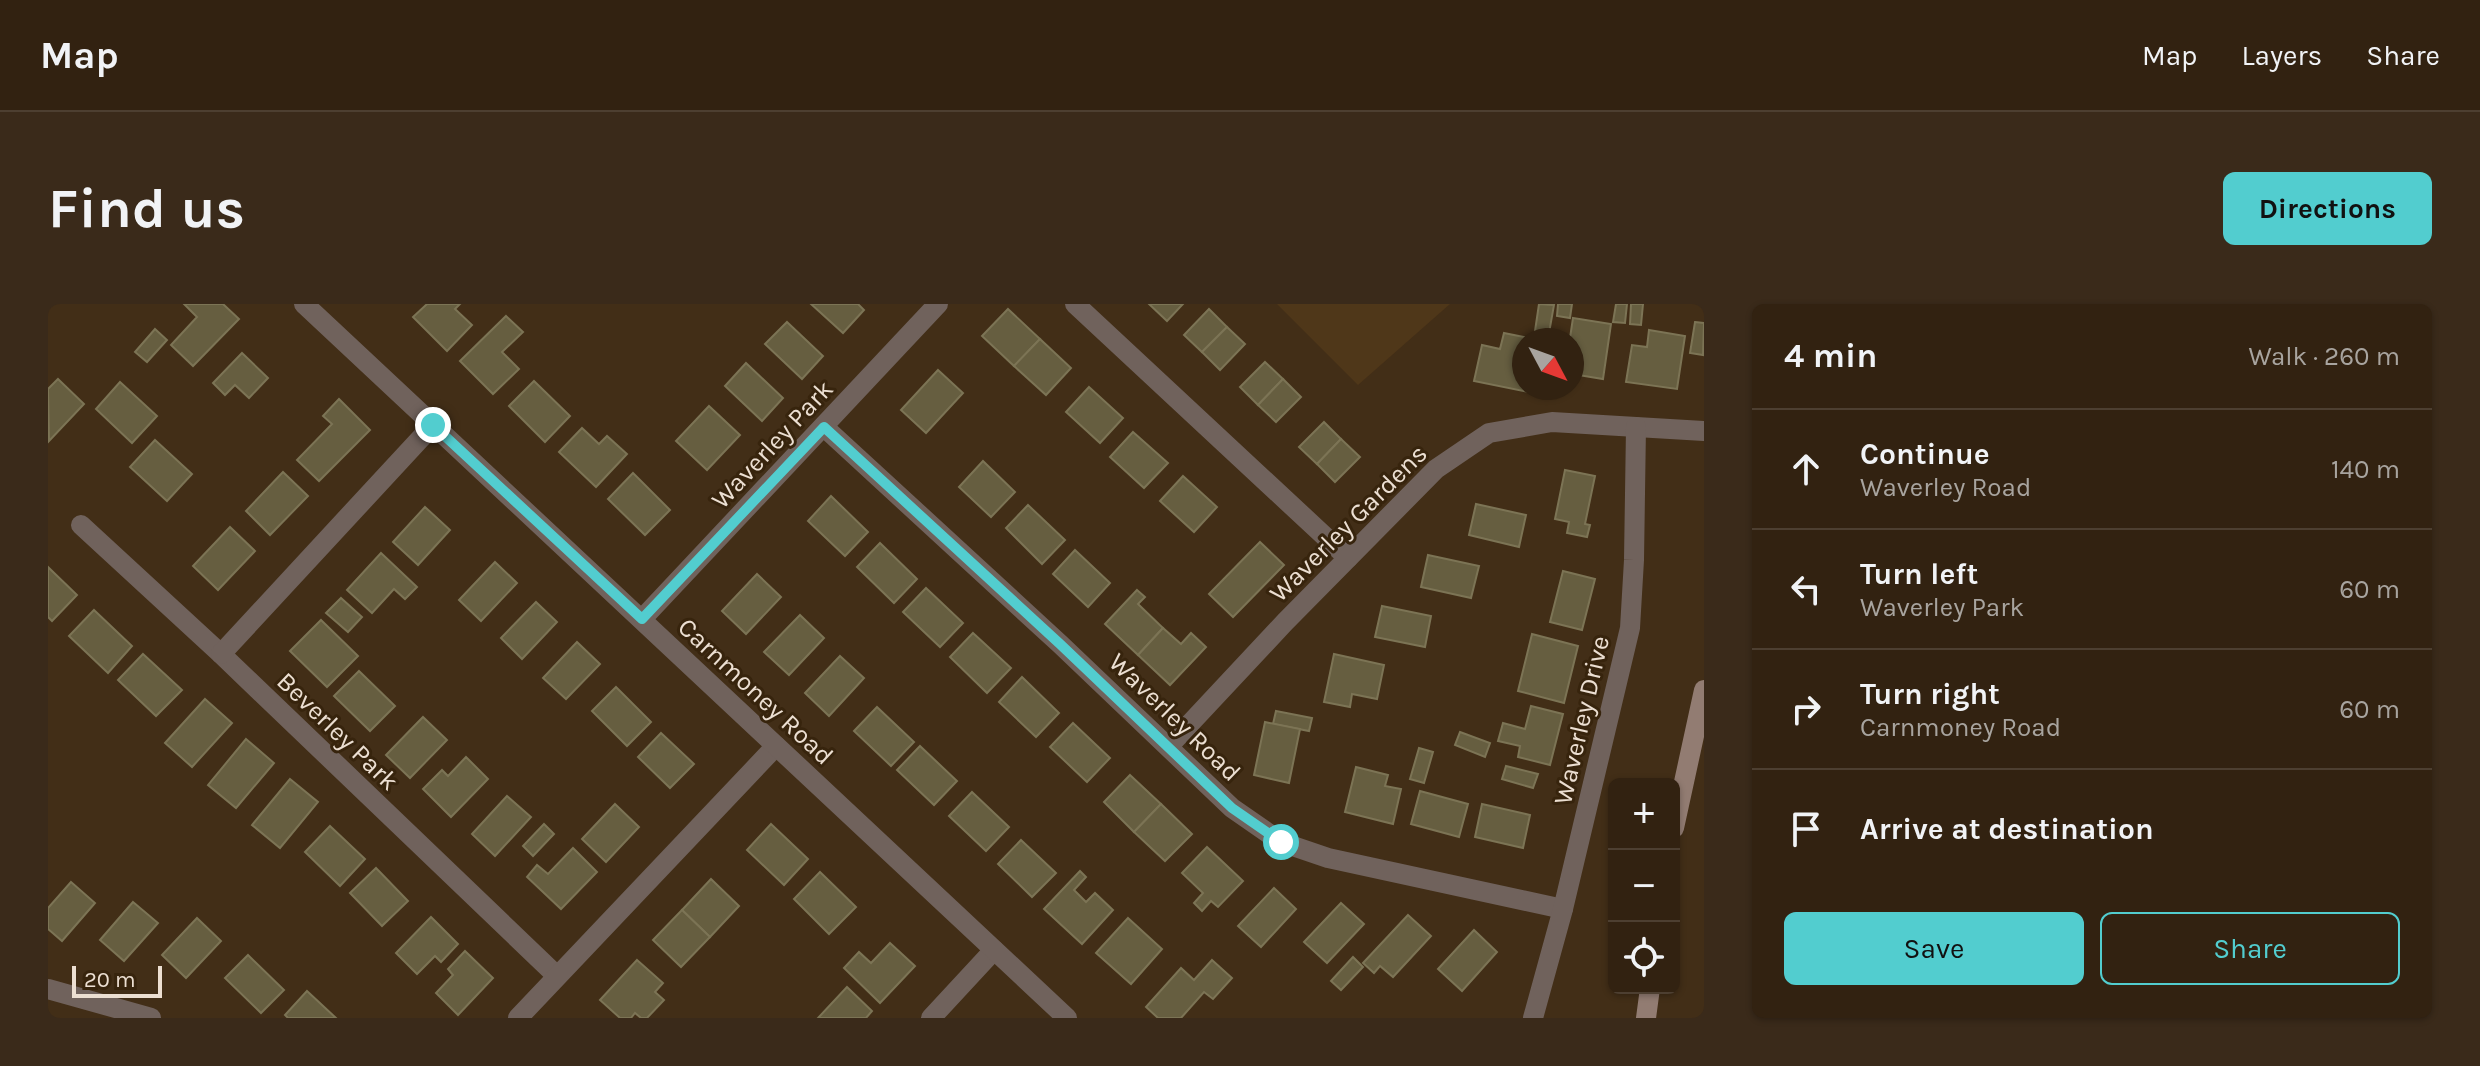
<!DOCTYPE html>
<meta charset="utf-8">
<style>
:root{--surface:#322211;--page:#3a2a1a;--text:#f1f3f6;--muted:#a8a49f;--line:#4d3f31;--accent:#52cdcf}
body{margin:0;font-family:Karla,sans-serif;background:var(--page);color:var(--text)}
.controls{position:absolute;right:24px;bottom:24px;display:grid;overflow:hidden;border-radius:12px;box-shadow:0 2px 6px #0004}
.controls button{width:72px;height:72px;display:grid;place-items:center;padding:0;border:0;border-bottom:2px solid var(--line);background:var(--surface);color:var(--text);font:40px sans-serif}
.compass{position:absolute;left:1464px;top:24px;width:72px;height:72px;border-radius:50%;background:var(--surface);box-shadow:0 2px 6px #0004;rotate:131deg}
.scale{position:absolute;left:24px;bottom:20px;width:90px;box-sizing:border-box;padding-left:8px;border:4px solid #ecdfd2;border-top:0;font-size:22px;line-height:28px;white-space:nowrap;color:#ecdfd2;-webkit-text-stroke:6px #37240d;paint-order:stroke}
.stop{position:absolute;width:24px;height:24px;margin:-18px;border:6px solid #52cdcf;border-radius:50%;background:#fff}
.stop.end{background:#52cdcf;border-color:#fff;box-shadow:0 2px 8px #0008}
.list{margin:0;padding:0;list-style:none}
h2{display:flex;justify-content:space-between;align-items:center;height:104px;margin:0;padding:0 32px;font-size:34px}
h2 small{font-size:26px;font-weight:400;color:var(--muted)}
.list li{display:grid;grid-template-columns:52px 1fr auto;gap:24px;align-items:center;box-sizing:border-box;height:120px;padding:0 32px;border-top:2px solid var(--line)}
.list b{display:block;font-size:30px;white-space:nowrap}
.list p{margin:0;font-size:26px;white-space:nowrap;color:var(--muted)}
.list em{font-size:26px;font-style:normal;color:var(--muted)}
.actions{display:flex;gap:16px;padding:24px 32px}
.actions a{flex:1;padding:18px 0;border:2px solid var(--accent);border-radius:12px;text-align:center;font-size:28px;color:var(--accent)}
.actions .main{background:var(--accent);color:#111}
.icon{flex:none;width:44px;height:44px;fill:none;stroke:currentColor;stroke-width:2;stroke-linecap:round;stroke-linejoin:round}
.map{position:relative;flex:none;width:1656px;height:714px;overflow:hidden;border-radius:12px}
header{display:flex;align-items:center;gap:48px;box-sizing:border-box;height:112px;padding:0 40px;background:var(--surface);border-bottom:2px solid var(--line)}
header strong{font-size:38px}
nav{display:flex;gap:44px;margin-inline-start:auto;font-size:28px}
.intro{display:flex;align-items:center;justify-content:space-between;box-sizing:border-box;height:192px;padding:0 48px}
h1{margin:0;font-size:56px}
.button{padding:20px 36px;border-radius:12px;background:var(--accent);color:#111;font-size:28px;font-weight:700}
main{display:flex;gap:48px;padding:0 48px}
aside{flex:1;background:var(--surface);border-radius:12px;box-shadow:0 2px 6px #0004}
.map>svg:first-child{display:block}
.built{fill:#4f3719}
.building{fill:#665e40;stroke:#7c7455;stroke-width:2}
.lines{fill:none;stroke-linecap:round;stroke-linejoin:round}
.minor{stroke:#70625c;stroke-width:20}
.tertiary{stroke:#70625c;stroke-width:20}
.secondary{stroke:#927c72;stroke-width:20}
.route{stroke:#52cdcf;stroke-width:10}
.labels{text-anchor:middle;stroke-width:6;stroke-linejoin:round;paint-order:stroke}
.street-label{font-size:26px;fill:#ecdfd2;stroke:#37240d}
</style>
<header>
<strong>Map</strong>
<nav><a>Map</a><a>Layers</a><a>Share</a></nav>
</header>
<div class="intro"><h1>Find us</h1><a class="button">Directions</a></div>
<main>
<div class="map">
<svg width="1656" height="714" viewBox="0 0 1656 714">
<rect width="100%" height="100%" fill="#422e17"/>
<!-- built -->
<polygon class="built" points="1229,0 1402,0 1310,81"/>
<!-- building -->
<g class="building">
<polygon points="136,0 175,0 191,15 145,62 123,41 149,13"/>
<polygon points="379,0 412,0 407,5 424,21 399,47 365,13"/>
<polygon points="763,0 810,0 816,6 795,29"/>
<polygon points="1101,0 1135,0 1119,17"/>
<polygon points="1491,0 1506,1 1501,29 1487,27"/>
<polygon points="1510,0 1524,0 1522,14 1509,12"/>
<polygon points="1568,0 1579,0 1577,19 1565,18"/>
<polygon points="1583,0 1595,0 1593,21 1582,20"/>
<polygon points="960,5 992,35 966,62 934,32"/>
<polygon points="1161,5 1179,23 1154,48 1136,31"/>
<polygon points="458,12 475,28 454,48 471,65 445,90 412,57"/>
<polygon points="1525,14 1563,20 1555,75 1524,70 1524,36 1509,36 1510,32 1522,34"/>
<polygon points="739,18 775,52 754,75 717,40"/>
<polygon points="1647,18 1656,19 1655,51 1642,49"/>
<polygon points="1179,23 1197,40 1172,66 1154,48"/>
<polygon points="107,25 119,36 99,58 87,48"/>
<polygon points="1601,26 1637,32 1629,85 1578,78 1584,41 1599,43"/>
<polygon points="1456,29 1476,33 1473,47 1476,47 1476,84 1482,84 1481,88 1426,77 1434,41 1452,45"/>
<polygon points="992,35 1023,64 998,91 966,62"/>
<polygon points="194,49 220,74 201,94 187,81 177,91 165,79"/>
<polygon points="1217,58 1235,75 1210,101 1192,83"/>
<polygon points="698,59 735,94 714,117 677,82"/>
<polygon points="890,66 915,89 878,129 853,106"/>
<polygon points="10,75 36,100 1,137 0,85"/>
<polygon points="1235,75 1253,93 1228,118 1210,101"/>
<polygon points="486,77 522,112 497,138 461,102"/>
<polygon points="72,78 109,112 84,139 48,105"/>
<polygon points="1041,83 1075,114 1052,139 1018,108"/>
<polygon points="291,95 322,126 271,177 249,156 284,120 275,112"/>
<polygon points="661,102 692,131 659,166 628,137"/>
<polygon points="1276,118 1293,135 1269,160 1251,143"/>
<polygon points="534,124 551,140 559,132 579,150 548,183 511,148"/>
<polygon points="1085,128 1120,159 1096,184 1062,153"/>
<polygon points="1293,135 1312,153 1287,178 1269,160"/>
<polygon points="107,136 144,170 119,197 82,163"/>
<polygon points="935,157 967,188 943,213 911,183"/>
<polygon points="1517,166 1547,172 1537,220 1542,221 1539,233 1519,229 1521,218 1507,215"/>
<polygon points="235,168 260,192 222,231 198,207"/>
<polygon points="585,169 622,206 597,231 560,195"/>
<polygon points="1135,172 1169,203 1146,228 1112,197"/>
<polygon points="783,192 820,228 797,252 760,217"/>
<polygon points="1428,200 1478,211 1471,243 1421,231"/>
<polygon points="980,201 1017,236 994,260 958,224"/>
<polygon points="377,203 402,226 370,261 345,238"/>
<polygon points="182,223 207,247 170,286 145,262"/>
<polygon points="1212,238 1236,261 1185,313 1161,290"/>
<polygon points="832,239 869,275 846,299 809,263"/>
<polygon points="1027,246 1062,279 1040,303 1005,270"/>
<polygon points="333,249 369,283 357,295 346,285 324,309 299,286"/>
<polygon points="1380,251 1431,262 1423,294 1373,283"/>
<polygon points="447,258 469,279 433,317 411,296"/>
<polygon points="0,263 29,291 4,317 0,313"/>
<polygon points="1515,267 1547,275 1534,326 1502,318"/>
<polygon points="709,270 733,293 698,330 674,307"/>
<polygon points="878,284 915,319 892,343 855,308"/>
<polygon points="1089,286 1097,293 1090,300 1115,324 1090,351 1057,320"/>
<polygon points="293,294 314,313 300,328 278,309"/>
<polygon points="488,298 509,318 474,355 453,334"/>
<polygon points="1334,302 1383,312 1377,343 1327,333"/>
<polygon points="46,306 84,342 60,369 21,332"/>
<polygon points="752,311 776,334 741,371 716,348"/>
<polygon points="273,316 310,352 279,383 242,347"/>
<polygon points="1115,324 1133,340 1143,329 1158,343 1122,381 1090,351"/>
<polygon points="925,329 963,364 939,389 902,353"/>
<polygon points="1484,330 1530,342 1516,399 1470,387"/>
<polygon points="529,338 552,360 518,395 495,374"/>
<polygon points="95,350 134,386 108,412 70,376"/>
<polygon points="1286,350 1336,361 1329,395 1304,390 1302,403 1276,398"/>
<polygon points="792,352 816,374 781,412 757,389"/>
<polygon points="311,367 347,402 322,427 286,392"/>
<polygon points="974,373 1011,409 988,433 951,398"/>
<polygon points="568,383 603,418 579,442 544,407"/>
<polygon points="157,395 184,419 144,463 117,439"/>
<polygon points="1483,402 1515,410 1502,461 1470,453 1472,442 1450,437 1455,419 1477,425"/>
<polygon points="829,403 866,438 843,462 806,427"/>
<polygon points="1228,407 1264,414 1261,427 1225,420"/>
<polygon points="375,413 399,436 362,474 338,451"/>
<polygon points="1217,418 1252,425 1241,479 1206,471"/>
<polygon points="1025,419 1062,454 1039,478 1002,443"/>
<polygon points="1412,428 1442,439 1437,453 1407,441"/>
<polygon points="613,429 646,460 622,484 590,453"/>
<polygon points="198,435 226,459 188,504 160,481"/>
<polygon points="872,442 909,477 886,501 849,466"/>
<polygon points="1371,444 1385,448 1376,479 1362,475"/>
<polygon points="418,453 440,475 403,513 375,485 394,466 400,472"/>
<polygon points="1458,462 1490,470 1485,484 1454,475"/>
<polygon points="1308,463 1340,471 1337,482 1353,485 1345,520 1297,508"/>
<polygon points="1082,471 1113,500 1086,528 1056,498"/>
<polygon points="242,475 270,498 232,544 204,521"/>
<polygon points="1372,487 1420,500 1411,533 1363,520"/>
<polygon points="924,488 961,523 938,547 901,512"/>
<polygon points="459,492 483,513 447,552 424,530"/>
<polygon points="567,500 591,523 558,558 534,535"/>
<polygon points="1113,500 1144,530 1117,557 1086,528"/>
<polygon points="1434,500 1482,511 1475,544 1427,533"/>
<polygon points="496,520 506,530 485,552 475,542"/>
<polygon points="723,520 760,555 736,581 699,546"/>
<polygon points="282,522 317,555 292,582 257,548"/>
<polygon points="973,536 1008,569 984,593 950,560"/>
<polygon points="1159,543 1195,577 1170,603 1163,597 1154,607 1146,599 1155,589 1134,569"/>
<polygon points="525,544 549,568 513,605 479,573 489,561 500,570"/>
<polygon points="328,564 360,597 334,622 302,589"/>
<polygon points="1032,567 1038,573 1026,586 1038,598 1047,589 1065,606 1034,640 996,605"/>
<polygon points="772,568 808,603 781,630 746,595"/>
<polygon points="663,575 691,602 662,633 634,606"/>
<polygon points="23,578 47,599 14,637 0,625 0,604"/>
<polygon points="1226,584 1248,605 1213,643 1190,622"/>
<polygon points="85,598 110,619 76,657 52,636"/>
<polygon points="1293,599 1316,620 1279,659 1256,638"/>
<polygon points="634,606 662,633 633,663 605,636"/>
<polygon points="1360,611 1383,632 1345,673 1332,662 1326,669 1315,659"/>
<polygon points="383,613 410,640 393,658 387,652 369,670 348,649"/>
<polygon points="149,614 173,637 138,674 114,651"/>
<polygon points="1080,614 1114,645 1083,680 1048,649"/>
<polygon points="1426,626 1449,648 1414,687 1390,665"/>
<polygon points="842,639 867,662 832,699 796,664 811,648 823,659"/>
<polygon points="417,647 445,674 410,711 388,689 405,671 400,665"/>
<polygon points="200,651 236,686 213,709 177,674"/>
<polygon points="1305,653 1315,663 1293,686 1283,677"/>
<polygon points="589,656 615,679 607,688 616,696 599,714 593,714 587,709 583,714 572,714 552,696"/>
<polygon points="1164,656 1184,674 1165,695 1156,688 1133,714 1110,714 1098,703 1133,664 1146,676"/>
<polygon points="799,683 824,707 818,714 770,714"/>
<polygon points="259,687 288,714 240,714 237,711"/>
</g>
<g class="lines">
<!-- minor -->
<g class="minor">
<polyline points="1027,0 1300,254"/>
<polyline points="776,123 1012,340 1184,504 1233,538 1280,554 1515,605"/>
<polyline points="33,221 173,350 509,672"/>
<polyline points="594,315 890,0"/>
<polyline points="173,350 385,121"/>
<polyline points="1121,442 1237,318 1388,165 1441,129 1504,118 1656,127"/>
<polyline points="0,685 103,714"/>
<polyline points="470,714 728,442"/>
<polyline points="883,714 946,646"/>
<polyline points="1485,714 1515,605 1582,324 1586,256 1588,123"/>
</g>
<!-- tertiary -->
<polyline class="tertiary" points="256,0 1019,714"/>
<!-- secondary -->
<g class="secondary">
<polyline points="1626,524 1656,386"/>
<polyline points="1598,714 1602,684"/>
</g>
</g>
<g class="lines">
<!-- route -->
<polyline class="route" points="385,121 594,315 776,123 1012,340 1184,504 1233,538"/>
</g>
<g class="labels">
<!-- street labels -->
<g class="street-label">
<text transform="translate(724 140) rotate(-47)" y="9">Waverley Park</text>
<text transform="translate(1300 219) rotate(-45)" y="9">Waverley Gardens</text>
<text transform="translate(708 387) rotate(43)" y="9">Carnmoney Road</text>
<text transform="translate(1127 413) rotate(44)" y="9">Waverley Road</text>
<text transform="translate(1533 416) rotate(-77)" y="9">Waverley Drive</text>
<text transform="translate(290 427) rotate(44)" y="9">Beverley Park</text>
</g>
</g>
</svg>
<div class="controls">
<button>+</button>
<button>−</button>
<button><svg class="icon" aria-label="locate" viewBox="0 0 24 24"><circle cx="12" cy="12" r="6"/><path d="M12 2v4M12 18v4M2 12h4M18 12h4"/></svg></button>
</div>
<svg class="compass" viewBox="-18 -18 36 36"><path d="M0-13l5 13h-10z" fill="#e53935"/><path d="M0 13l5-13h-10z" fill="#a8a49f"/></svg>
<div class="scale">20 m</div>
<div class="stop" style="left:1233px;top:538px"></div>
<div class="stop end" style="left:385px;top:121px"></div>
</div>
<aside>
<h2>4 min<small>Walk · 260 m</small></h2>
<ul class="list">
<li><svg class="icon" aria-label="ahead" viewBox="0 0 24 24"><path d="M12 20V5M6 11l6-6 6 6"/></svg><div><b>Continue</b><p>Waverley Road</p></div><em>140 m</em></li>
<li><svg class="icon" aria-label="left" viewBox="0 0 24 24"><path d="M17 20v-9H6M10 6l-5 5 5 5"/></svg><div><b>Turn left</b><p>Waverley Park</p></div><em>60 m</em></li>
<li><svg class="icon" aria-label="right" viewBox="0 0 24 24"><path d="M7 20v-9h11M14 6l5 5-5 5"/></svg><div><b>Turn right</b><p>Carnmoney Road</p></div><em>60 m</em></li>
<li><svg class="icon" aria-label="arrive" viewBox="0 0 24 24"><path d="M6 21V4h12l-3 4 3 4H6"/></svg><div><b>Arrive at destination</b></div></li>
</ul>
<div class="actions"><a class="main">Save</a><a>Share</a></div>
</aside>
</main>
